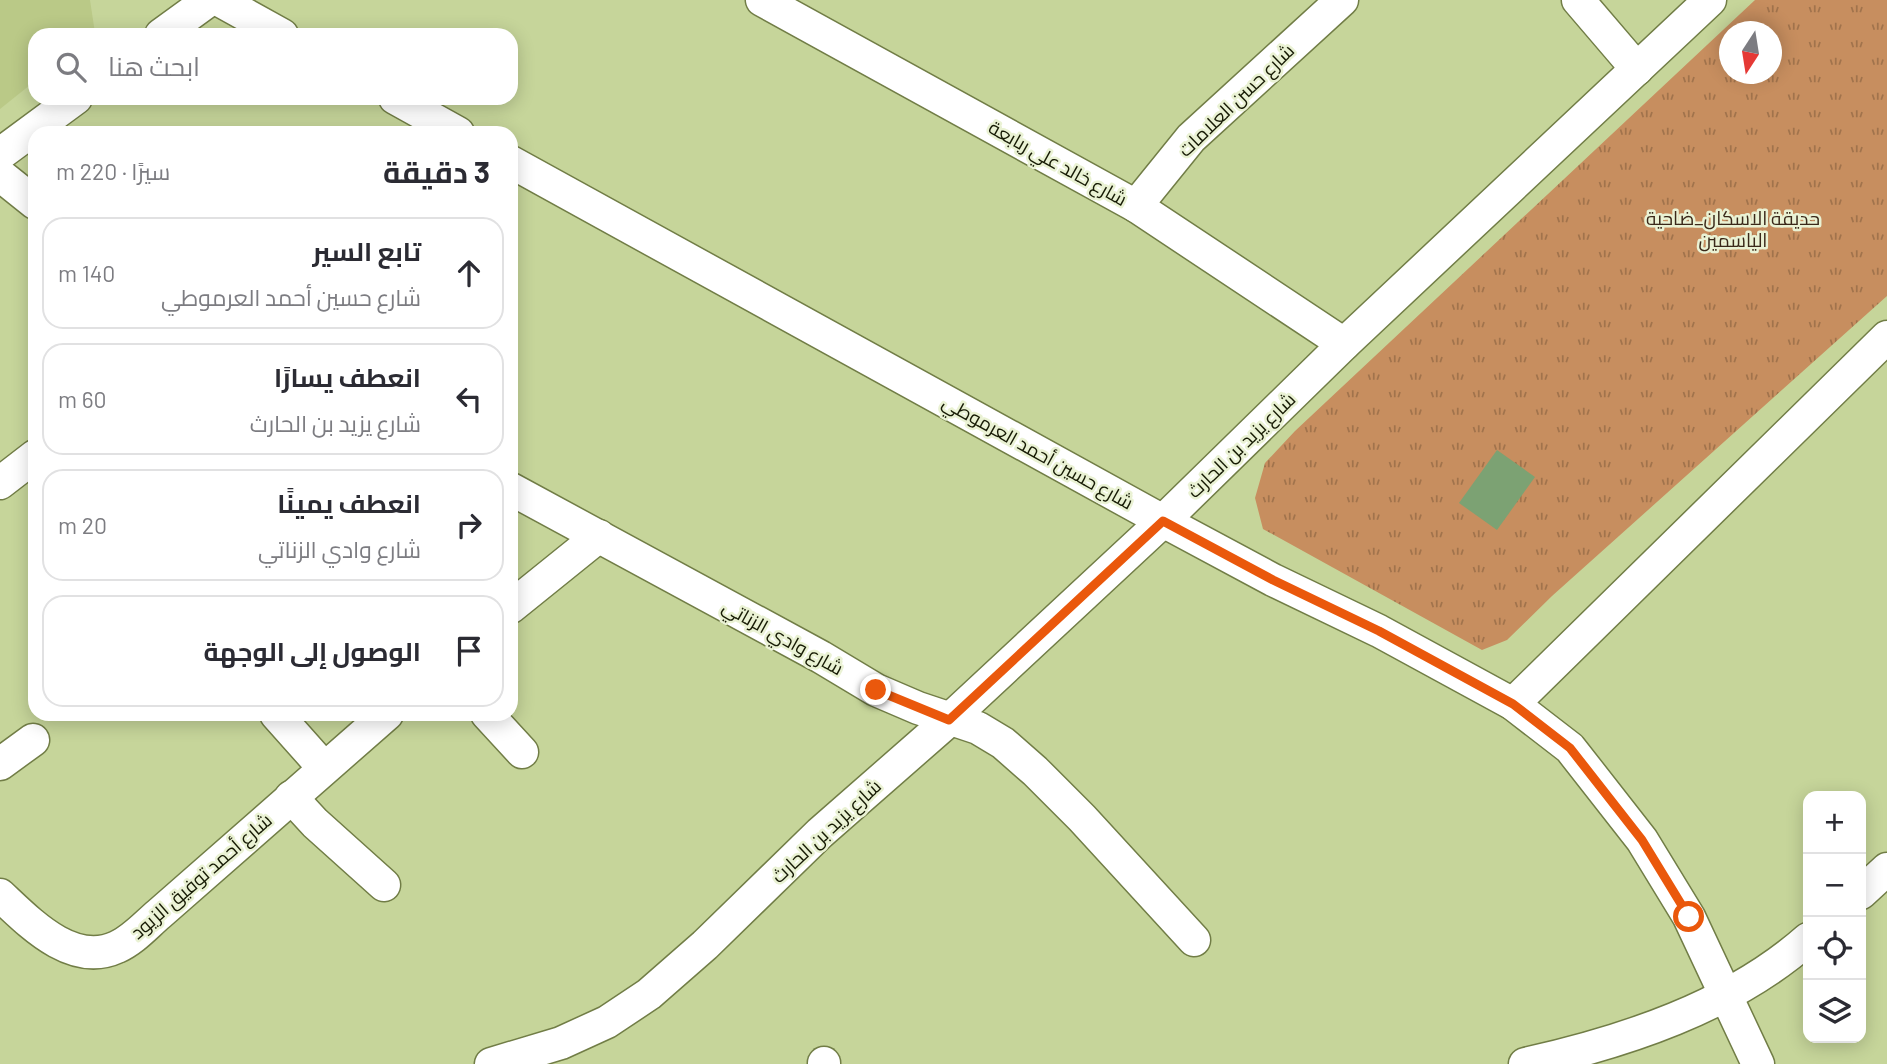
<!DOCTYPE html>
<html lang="ar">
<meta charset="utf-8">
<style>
:root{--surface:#fff;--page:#f7f7f7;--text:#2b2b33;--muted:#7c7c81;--line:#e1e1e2}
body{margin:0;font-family:Barlow,Cairo,sans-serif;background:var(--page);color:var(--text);direction:rtl}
.controls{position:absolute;right:21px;bottom:21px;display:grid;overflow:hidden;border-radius:14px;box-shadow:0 4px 18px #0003}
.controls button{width:63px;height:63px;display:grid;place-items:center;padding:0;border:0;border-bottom:2px solid var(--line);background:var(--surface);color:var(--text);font:35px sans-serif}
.compass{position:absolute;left:1719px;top:21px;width:63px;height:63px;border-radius:50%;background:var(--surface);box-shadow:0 4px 18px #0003;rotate:192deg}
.stop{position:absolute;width:21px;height:21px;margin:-16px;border:5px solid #ea580c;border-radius:50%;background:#fff}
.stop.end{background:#ea580c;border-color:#fff;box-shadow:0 2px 7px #0008}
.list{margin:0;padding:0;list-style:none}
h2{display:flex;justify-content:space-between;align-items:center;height:91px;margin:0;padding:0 28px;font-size:30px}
h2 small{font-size:23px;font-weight:400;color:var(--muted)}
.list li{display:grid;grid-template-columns:46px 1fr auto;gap:21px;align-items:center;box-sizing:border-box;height:112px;margin:0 14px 14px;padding:0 14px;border:2px solid var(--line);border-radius:21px}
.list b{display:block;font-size:26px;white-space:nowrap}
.list p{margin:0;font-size:23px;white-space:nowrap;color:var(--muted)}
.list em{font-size:23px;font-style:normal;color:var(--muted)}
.icon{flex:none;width:38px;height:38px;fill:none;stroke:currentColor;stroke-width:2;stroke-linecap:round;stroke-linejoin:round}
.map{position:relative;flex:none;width:1887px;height:1064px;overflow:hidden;direction:ltr}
.search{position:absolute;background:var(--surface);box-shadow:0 4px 18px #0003;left:28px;top:28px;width:490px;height:77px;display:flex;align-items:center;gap:18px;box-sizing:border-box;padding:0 24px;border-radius:21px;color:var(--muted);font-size:26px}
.panel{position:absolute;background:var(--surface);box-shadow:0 4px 18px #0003;left:28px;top:126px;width:490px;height:595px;border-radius:21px;direction:rtl}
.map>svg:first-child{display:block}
.built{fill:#bac987}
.park{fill:url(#park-tufts);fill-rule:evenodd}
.building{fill:#7ca273}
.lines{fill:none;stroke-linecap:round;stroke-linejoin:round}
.minor-casing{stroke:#717d46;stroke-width:35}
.minor{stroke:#fff;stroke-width:32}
.route{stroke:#ea580c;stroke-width:9}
.labels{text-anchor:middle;stroke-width:5;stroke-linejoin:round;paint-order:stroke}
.street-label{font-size:19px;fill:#161a04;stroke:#eaf2d4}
.park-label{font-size:19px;fill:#3a2819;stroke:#eaf2d4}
</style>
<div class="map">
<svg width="1887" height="1064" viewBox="0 0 1887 1064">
<defs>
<pattern id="park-tufts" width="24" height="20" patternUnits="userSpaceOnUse" patternTransform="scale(1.75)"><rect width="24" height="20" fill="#c78e5f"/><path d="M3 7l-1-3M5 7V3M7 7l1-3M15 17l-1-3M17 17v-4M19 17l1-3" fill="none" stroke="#a1734c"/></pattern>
</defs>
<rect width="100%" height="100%" fill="#c6d59a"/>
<!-- built -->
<polygon class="built" points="0,0 90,0 95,33 92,35 35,35 35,81 0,109"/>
<!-- park -->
<path class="park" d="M1755 0H1887V296L1552 596 1507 640 1482 650 1263 529 1255 498 1265 463 1295 431ZM1730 32H1772V74H1730Z"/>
<!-- building -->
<polygon class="building" points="1497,450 1535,477 1497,530 1459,503"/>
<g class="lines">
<!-- minor casing -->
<g class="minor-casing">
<g id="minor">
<polyline points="219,0 282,35"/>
<polyline points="762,0 1136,206 1344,344"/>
<polyline points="1578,0 1637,69"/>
<polyline points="161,35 209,0"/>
<polyline points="395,98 458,133"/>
<polyline points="0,154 76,98"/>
<polyline points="511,162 1163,521 1273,580 1379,631 1513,704 1570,748 1642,840 1689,917 1758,1064"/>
<polyline points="0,175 35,203"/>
<polyline points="1136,206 1191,138 1342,0"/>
<polyline points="0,483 35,456"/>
<polyline points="511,489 821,657 876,690 918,708 978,728 1003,743 1035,771 1082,818 1194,940"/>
<polyline points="511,607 599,536"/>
<polyline points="1513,704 1887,337"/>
<polyline points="276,714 324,768"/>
<polyline points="487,714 522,752"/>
<polyline points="0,764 33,740"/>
<polyline points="291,797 315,823 384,885"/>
<polyline points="1861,893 1887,869"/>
<path d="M0 895C29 922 72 968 117 947 133 940 146 925 159 914L387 714"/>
<polyline points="824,1063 824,1064"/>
<polyline points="491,1064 561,1043 607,1022 649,994 705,945 820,833 949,720 1163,521 1344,344 1710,0"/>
<path d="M1525 1064C1624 1042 1731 1007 1808 939"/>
</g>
</g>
<!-- minor -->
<use href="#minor" class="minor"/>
</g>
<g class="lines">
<!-- route -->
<polyline class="route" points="876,690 949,720 1163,521 1273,580 1379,631 1513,704 1570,748 1642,840 1689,917"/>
</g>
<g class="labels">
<!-- street labels -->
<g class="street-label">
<text transform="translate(1236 100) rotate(-44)" y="7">شارع حسن العلامات</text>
<text transform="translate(1058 163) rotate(29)" y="7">شارع خالد علي ربابعة</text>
<text transform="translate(1241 445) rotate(-44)" y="7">شارع يزيد بن الحارث</text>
<text transform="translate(1038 452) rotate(29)" y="7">شارع حسين أحمد العرموطي</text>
<text transform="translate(783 637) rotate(29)" y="7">شارع وادي الزناتي</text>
<text transform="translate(826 831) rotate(-43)" y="7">شارع يزيد بن الحارث</text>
<text transform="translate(201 876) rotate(-41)" y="7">شارع أحمد توفيق الزيود</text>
</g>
<!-- park labels -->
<g class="park-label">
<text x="1733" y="225">حديقة الاسكان_ضاحية<tspan x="1733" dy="22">الياسمين</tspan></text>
</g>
</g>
</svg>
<div class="controls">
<button>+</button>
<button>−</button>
<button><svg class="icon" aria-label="locate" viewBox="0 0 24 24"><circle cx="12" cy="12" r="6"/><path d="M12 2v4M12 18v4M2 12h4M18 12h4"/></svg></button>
<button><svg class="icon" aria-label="layers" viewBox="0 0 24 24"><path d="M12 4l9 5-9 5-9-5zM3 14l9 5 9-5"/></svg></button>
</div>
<svg class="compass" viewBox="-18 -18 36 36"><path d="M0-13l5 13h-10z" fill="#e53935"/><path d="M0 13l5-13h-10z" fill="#7c7c81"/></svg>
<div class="stop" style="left:1689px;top:917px"></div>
<div class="stop end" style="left:876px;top:690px"></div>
<div class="search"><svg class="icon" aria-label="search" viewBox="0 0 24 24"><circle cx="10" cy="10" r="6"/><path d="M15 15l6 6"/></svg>ابحث هنا</div>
<section class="panel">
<h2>3 دقيقة<small>سيرًا · 220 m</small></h2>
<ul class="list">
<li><svg class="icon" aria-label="ahead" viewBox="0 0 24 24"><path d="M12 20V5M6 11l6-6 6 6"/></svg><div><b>تابع السير</b><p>شارع حسين أحمد العرموطي</p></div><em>140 m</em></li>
<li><svg class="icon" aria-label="left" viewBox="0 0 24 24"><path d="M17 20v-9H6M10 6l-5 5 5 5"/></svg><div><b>انعطف يسارًا</b><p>شارع يزيد بن الحارث</p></div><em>60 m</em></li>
<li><svg class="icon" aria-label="right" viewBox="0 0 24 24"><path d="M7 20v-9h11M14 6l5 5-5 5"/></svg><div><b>انعطف يمينًا</b><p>شارع وادي الزناتي</p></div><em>20 m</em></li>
<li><svg class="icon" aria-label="arrive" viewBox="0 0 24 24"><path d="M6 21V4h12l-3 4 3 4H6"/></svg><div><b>الوصول إلى الوجهة</b></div></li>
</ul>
</section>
</div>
